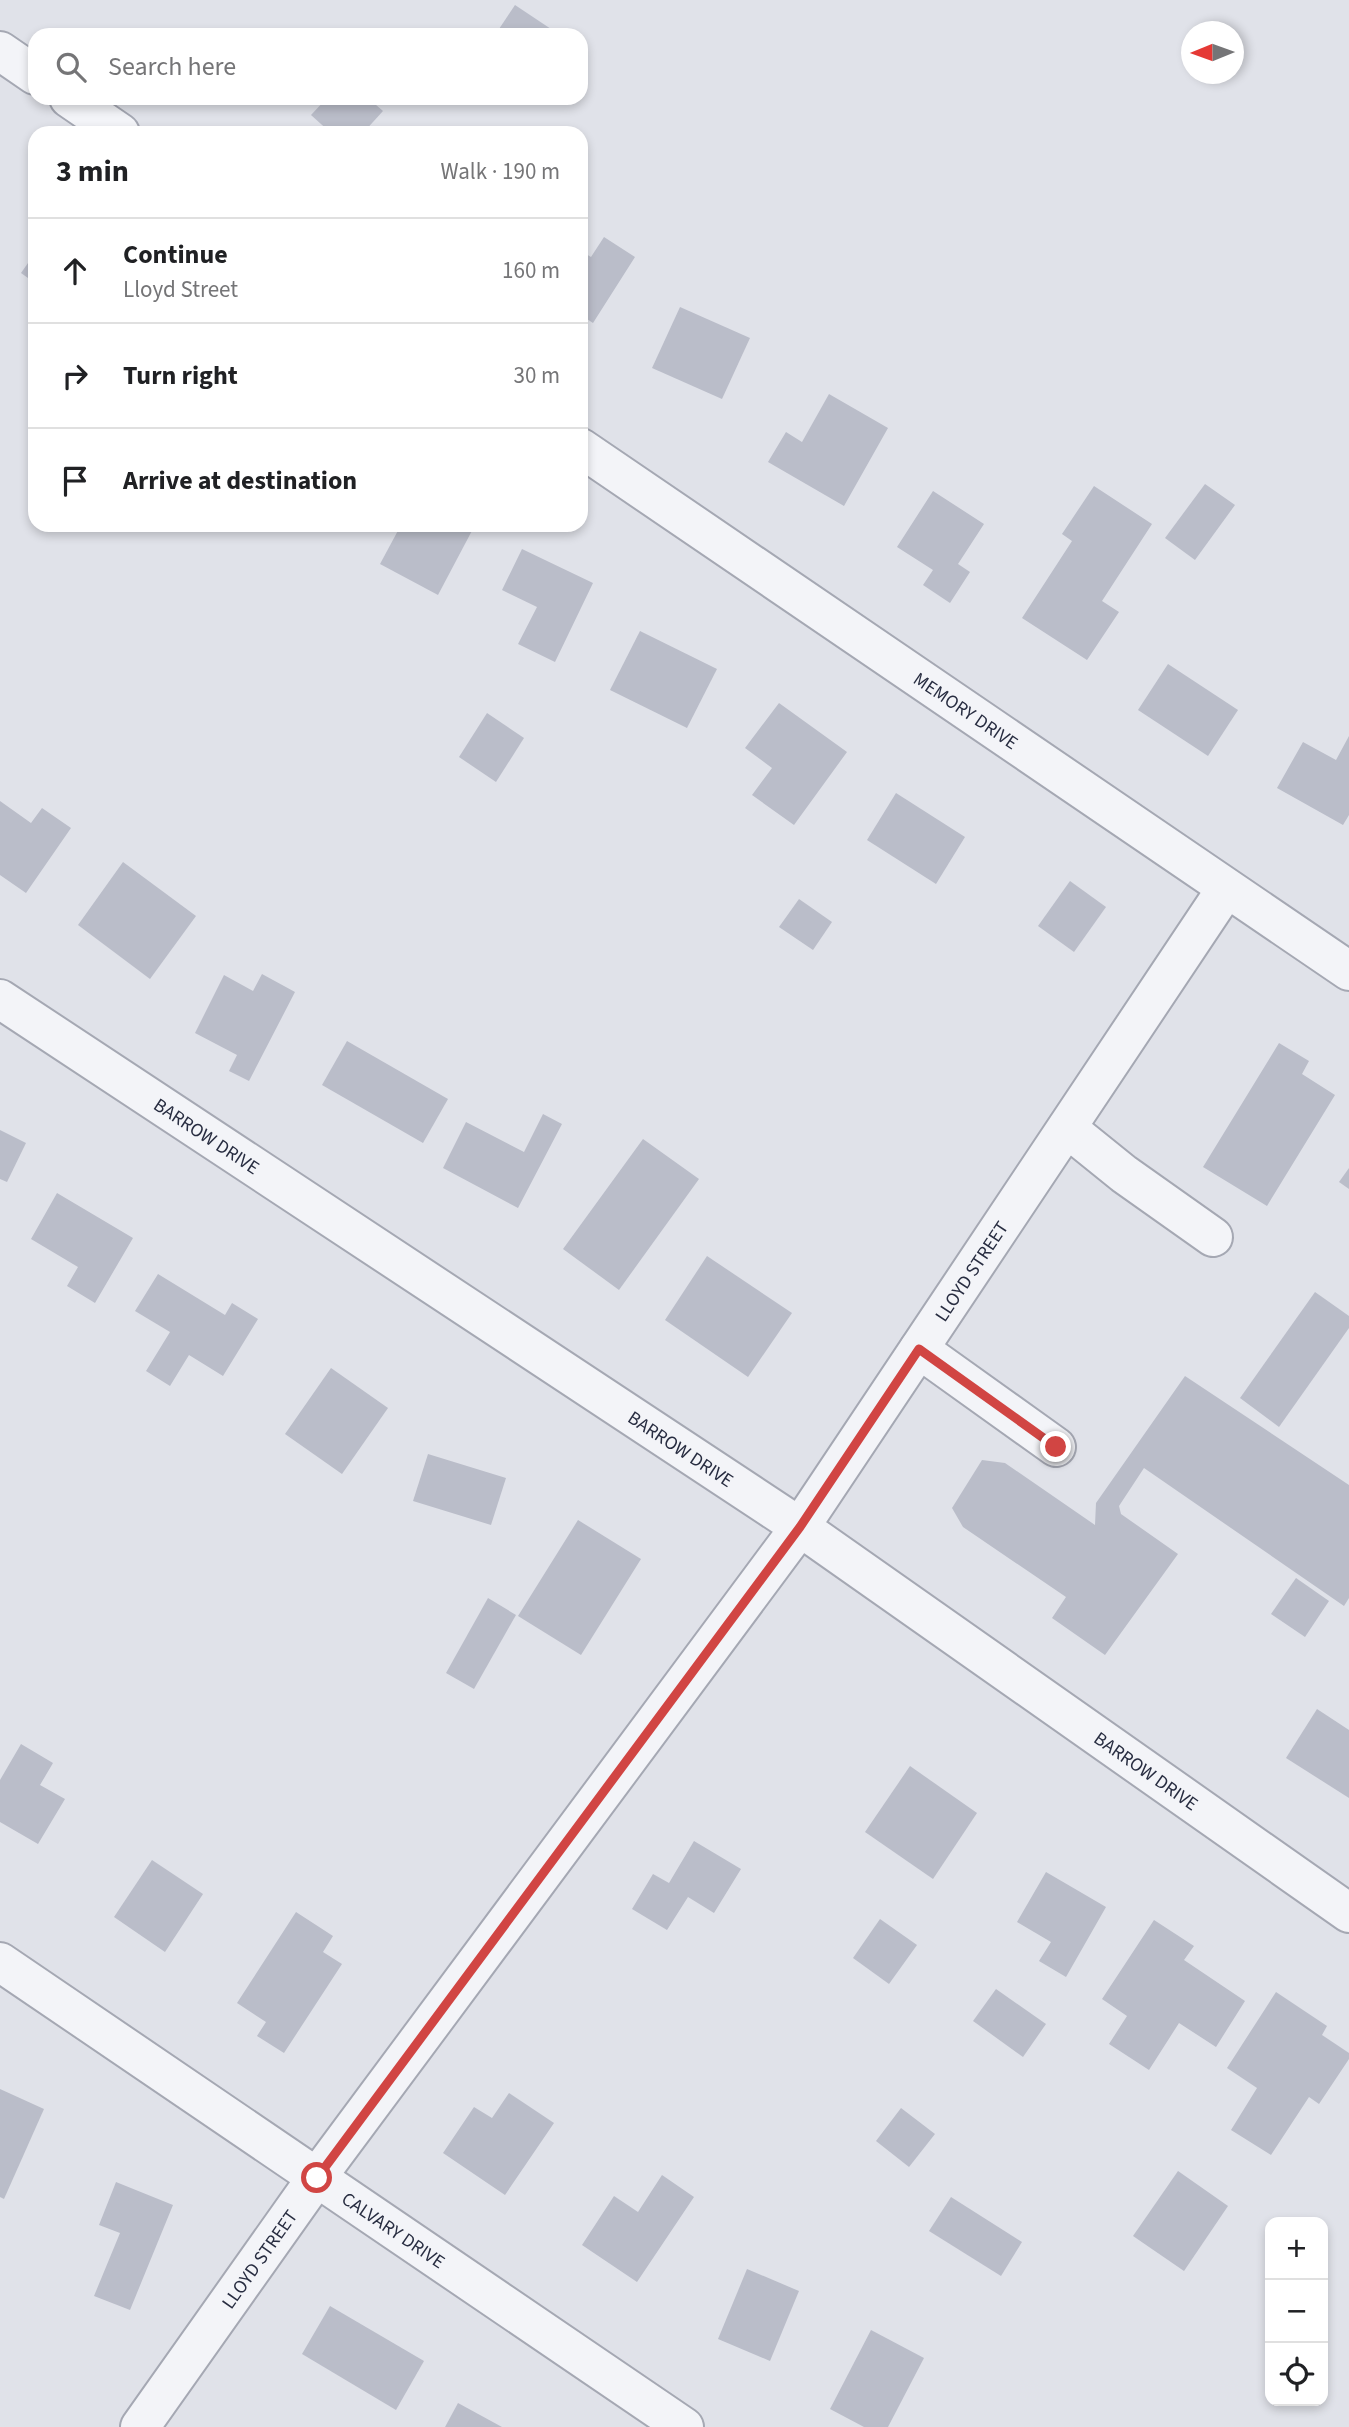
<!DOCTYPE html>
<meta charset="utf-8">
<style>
:root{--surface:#fff;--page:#f6f6f6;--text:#202124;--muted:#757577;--line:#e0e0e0}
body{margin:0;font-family:"Source Sans 3",sans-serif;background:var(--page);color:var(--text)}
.controls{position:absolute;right:21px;bottom:21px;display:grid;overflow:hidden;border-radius:14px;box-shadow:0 4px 10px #0003}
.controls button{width:63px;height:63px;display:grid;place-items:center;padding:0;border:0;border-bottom:2px solid var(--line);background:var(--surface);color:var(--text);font:35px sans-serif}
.compass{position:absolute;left:1181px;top:21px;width:63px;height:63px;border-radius:50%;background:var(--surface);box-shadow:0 4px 10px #0003;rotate:269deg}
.stop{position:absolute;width:21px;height:21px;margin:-16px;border:5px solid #d14543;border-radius:50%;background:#fff}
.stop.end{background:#d14543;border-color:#fff;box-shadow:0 2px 7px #0008}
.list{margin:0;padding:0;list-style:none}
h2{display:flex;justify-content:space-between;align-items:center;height:91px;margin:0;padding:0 28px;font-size:30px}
h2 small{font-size:23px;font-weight:400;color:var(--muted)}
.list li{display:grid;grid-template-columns:46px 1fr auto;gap:21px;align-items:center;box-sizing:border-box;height:105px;padding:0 28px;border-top:2px solid var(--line)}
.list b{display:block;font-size:26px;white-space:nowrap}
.list p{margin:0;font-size:23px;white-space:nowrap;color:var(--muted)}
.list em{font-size:23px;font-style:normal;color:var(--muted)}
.icon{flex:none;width:38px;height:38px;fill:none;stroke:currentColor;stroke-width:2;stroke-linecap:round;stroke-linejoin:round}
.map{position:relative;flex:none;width:1349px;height:2427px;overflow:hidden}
.search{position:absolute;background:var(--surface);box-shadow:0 4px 10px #0003;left:28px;top:28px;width:560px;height:77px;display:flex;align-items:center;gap:18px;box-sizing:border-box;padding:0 24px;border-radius:21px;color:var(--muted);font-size:26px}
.panel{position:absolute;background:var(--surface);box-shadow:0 4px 10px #0003;left:28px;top:126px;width:560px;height:406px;border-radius:21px}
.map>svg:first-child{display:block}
.building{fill:#babdc9}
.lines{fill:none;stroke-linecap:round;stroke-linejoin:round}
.minor-casing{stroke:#a5a8b3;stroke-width:42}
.minor{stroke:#f3f4f8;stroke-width:38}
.route{stroke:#d14543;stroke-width:9}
.labels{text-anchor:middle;stroke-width:7;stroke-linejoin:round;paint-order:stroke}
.street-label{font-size:19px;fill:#282d41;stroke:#f0f2f7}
</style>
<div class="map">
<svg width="1349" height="2427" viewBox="0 0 1349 2427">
<rect width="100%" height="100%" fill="#e0e2e9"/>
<!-- building -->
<g class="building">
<polygon points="515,5 560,35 495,35"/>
<polygon points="327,98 368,98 383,111 363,133 331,133 311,115"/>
<polygon points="604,237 635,257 593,323 581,315 581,251 591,257"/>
<polygon points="35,253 35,283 21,273"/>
<polygon points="680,307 750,338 722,399 652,368"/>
<polygon points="829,394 888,428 844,506 768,462 786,432 802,442"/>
<polygon points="1205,484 1235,505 1195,560 1165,538"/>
<polygon points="1094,486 1152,524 1102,601 1119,612 1087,660 1022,618 1072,541 1062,534"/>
<polygon points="933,491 984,524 958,564 970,572 950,603 923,585 933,570 897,547"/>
<polygon points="401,525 475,525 438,595 380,564"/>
<polygon points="522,549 593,583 555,662 518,644 537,607 502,590"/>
<polygon points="640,631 717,669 687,728 610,690"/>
<polygon points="1168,664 1238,710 1208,756 1138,710"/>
<polygon points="779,703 847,752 794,825 752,795 772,768 745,748"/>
<polygon points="487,713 524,738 496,782 459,757"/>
<polygon points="1349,736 1349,815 1343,825 1277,788 1303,742 1336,760"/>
<polygon points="896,793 965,837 936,884 867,840"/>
<polygon points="0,801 31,823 42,808 71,828 26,893 0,875"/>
<polygon points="123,862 196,916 150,979 78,925"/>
<polygon points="1070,881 1106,907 1074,952 1038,926"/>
<polygon points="799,899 832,922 813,950 779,927"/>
<polygon points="262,974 295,992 249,1081 229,1071 237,1055 195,1033 224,975 253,991"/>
<polygon points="347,1041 448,1099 423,1143 322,1085"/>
<polygon points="1279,1043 1309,1061 1302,1074 1335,1095 1267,1206 1203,1167"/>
<polygon points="543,1114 562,1124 518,1208 443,1168 466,1122 524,1152"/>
<polygon points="0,1130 26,1143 7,1182 0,1179"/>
<polygon points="643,1139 699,1179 619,1290 563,1249"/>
<polygon points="1349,1168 1349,1189 1339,1182"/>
<polygon points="57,1193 133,1238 95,1303 67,1286 78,1267 31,1239"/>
<polygon points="707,1256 792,1313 748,1377 665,1320"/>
<polygon points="158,1274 225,1315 232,1303 258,1319 223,1376 189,1355 170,1386 146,1371 170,1332 135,1311"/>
<polygon points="1315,1292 1349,1316 1349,1328 1279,1427 1240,1398"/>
<polygon points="331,1368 388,1408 342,1474 285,1434"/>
<polygon points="1185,1376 1349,1485 1349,1598 1344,1606 1144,1468 1119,1506 1121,1514 1178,1554 1105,1655 1052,1618 1066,1597 963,1527 952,1508 982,1460 1005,1463 1095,1525 1096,1503"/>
<polygon points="428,1454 506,1478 491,1525 413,1501"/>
<polygon points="578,1520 641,1559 581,1655 518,1616"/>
<polygon points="1296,1578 1329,1601 1305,1637 1271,1614"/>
<polygon points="488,1598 516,1615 474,1689 446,1673"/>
<polygon points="1317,1709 1349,1730 1349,1798 1286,1758"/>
<polygon points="21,1744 53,1763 40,1785 65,1799 38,1844 0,1822 0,1780"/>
<polygon points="910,1766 977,1813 933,1879 865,1832"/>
<polygon points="694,1841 741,1869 714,1913 688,1897 667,1930 632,1909 653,1874 669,1883"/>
<polygon points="152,1860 203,1894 165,1952 114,1917"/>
<polygon points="1046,1872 1106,1907 1066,1977 1039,1961 1051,1942 1017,1922"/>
<polygon points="296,1912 333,1936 323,1952 342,1964 284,2053 257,2036 266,2022 237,2003"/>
<polygon points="880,1919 917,1945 889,1984 853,1958"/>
<polygon points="1154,1920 1194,1946 1184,1960 1245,2001 1216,2047 1179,2023 1149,2070 1109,2044 1127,2016 1102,1999"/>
<polygon points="996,1989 1046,2024 1023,2057 973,2021"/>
<polygon points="1276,1992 1327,2026 1322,2035 1349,2053 1349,2059 1319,2104 1309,2097 1271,2155 1231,2130 1257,2088 1227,2068"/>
<polygon points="0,2089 44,2109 4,2199 0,2197"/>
<polygon points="509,2093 554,2123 505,2195 443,2153 474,2107 492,2118"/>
<polygon points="901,2108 935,2134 909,2167 876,2141"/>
<polygon points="1178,2171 1228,2206 1184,2271 1133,2236"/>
<polygon points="662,2175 694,2197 637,2282 582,2245 614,2196 638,2212"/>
<polygon points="116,2182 173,2205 130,2310 94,2296 120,2233 99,2225"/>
<polygon points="951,2197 1022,2242 1001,2276 929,2231"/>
<polygon points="747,2269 799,2291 770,2361 718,2339"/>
<polygon points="330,2306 424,2361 396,2410 302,2354"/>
<polygon points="871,2330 924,2358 888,2427 864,2427 830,2409"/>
<polygon points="458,2403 502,2427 445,2427"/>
</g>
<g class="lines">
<!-- minor casing -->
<g class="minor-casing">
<g id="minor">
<polyline points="0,51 35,75"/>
<polyline points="69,98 120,133"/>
<path id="s1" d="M581 448 1349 971"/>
<path id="s2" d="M0 999 800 1527 1349 1913"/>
<polyline points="1067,1128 1124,1174 1213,1237"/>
<polyline points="919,1349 1056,1447"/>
<path id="s3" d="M0 1962 684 2427"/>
<path id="s4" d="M140 2427 317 2177 800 1527 1226 889"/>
</g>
</g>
<!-- minor -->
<use href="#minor" class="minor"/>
</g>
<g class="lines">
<!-- route -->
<polyline class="route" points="317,2178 800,1527 919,1349 1056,1447"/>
</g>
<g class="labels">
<!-- street labels -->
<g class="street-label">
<text dy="7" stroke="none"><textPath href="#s1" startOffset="466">MEMORY DRIVE</textPath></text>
<text dy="7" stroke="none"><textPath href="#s2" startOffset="248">BARROW DRIVE</textPath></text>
<text dy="7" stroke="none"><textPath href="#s4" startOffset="1424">LLOYD STREET</textPath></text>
<text dy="7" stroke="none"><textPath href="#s2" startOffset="816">BARROW DRIVE</textPath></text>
<text dy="7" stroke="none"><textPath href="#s2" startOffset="1382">BARROW DRIVE</textPath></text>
<text dy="7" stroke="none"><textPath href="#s3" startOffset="476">CALVARY DRIVE</textPath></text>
<text dy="7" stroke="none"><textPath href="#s4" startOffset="206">LLOYD STREET</textPath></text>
</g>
</g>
</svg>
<div class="controls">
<button>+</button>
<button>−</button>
<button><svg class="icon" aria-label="locate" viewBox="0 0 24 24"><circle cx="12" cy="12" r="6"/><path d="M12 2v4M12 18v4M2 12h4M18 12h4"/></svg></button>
</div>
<svg class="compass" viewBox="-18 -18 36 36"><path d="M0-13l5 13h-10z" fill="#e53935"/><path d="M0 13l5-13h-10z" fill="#757577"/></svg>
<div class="stop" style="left:317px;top:2178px"></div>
<div class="stop end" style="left:1056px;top:1447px"></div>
<div class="search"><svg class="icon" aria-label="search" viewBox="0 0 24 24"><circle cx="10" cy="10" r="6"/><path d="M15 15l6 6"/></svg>Search here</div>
<section class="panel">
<h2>3 min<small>Walk · 190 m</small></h2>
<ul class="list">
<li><svg class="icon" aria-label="ahead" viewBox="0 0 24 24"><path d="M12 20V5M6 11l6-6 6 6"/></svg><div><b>Continue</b><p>Lloyd Street</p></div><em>160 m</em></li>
<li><svg class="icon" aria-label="right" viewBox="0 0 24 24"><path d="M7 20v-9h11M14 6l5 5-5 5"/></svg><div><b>Turn right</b></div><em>30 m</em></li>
<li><svg class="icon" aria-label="arrive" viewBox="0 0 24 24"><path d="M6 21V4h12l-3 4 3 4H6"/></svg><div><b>Arrive at destination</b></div></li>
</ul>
</section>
</div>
